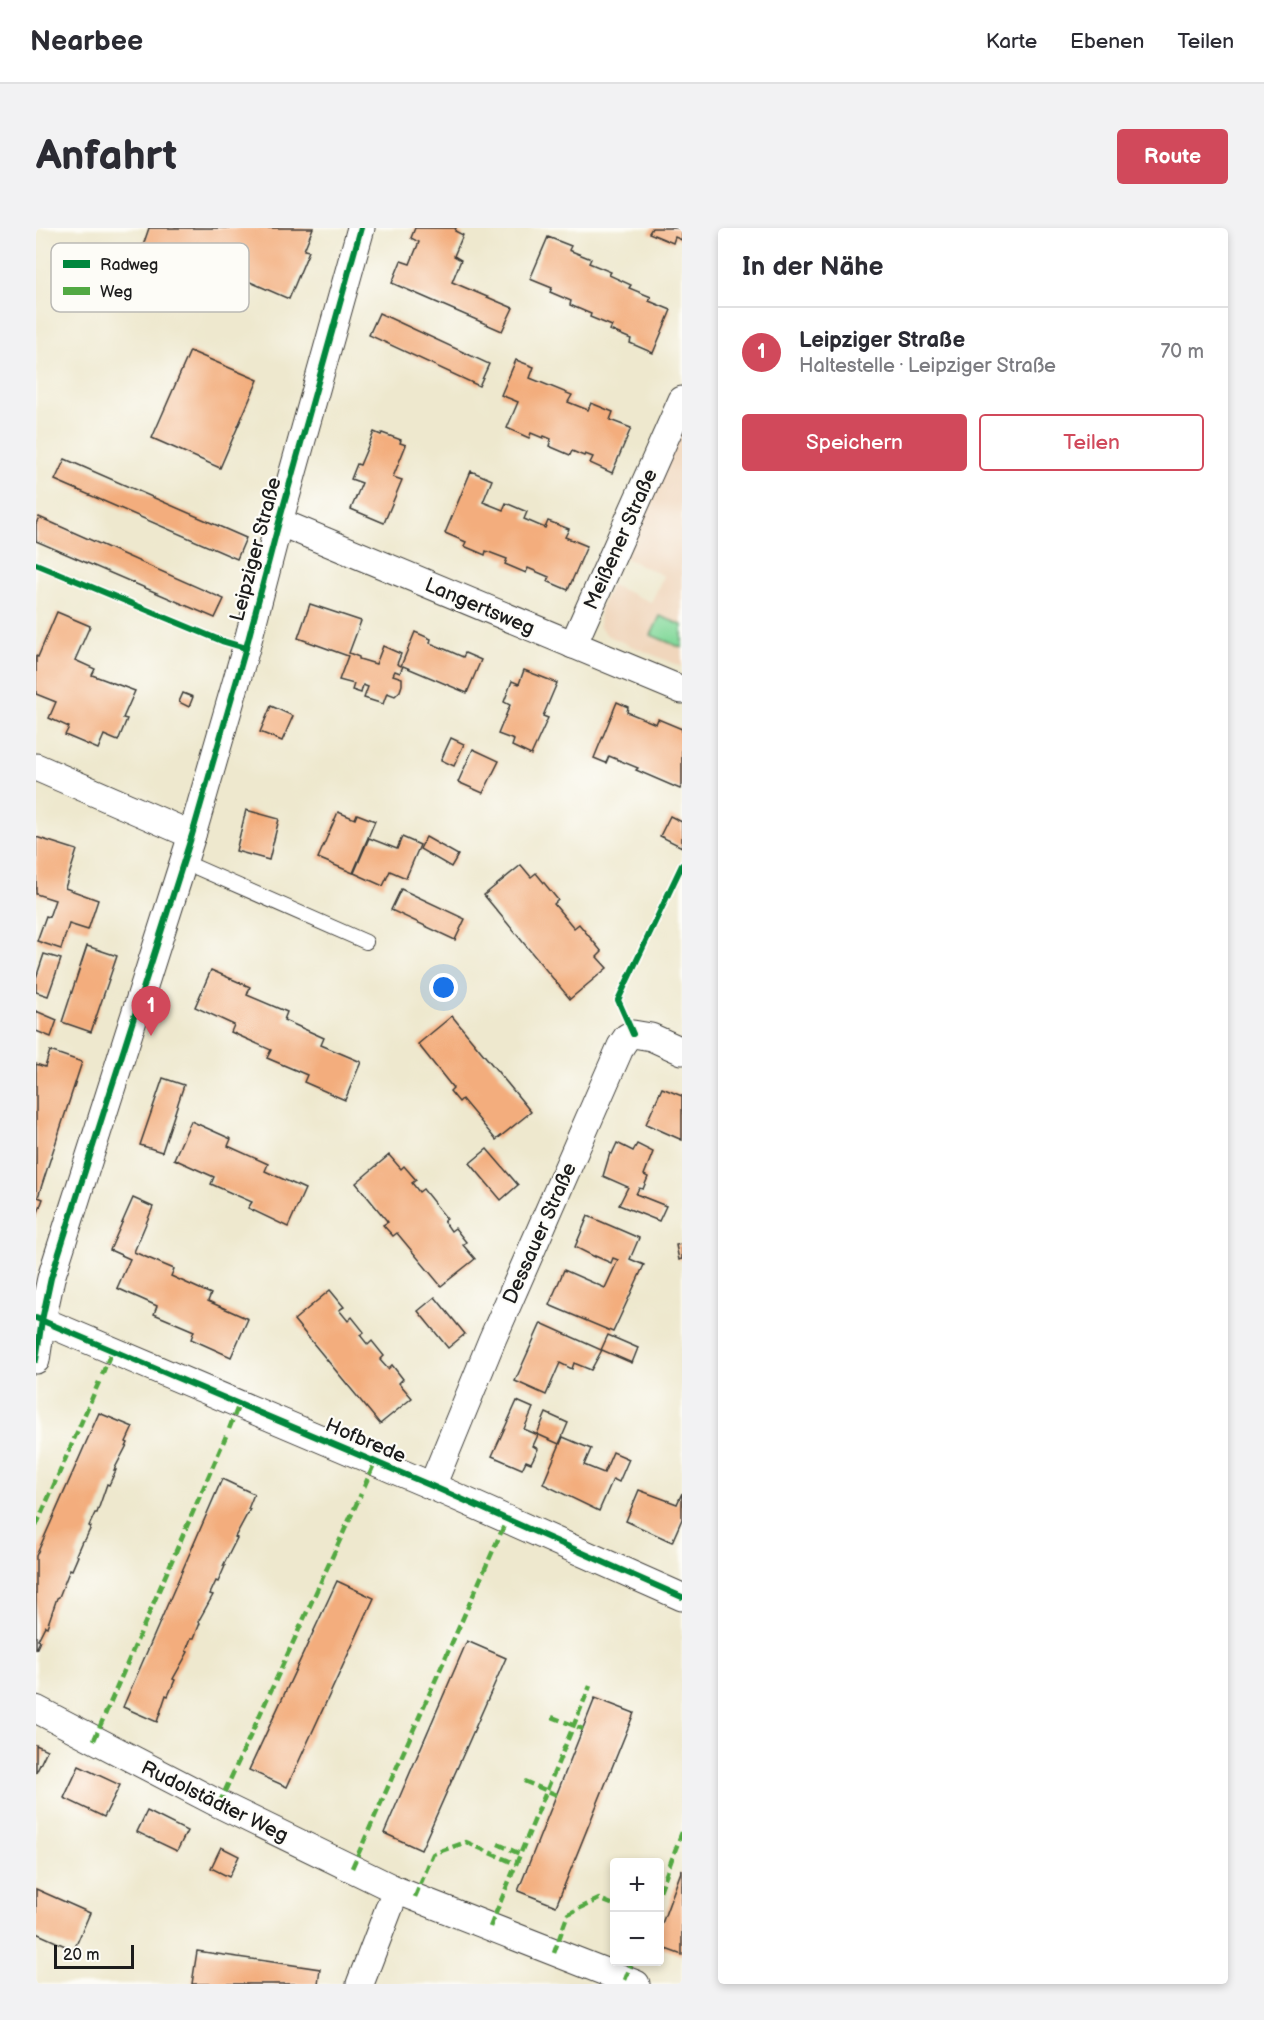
<!DOCTYPE html>
<html lang="de">
<meta charset="utf-8">
<style>
:root{--surface:#fff;--page:#f2f2f3;--text:#2b2b33;--muted:#7c7c81;--line:#e1e1e2;--accent:#d1495b}
body{margin:0;font-family:"Balsamiq Sans",sans-serif;background:var(--page);color:var(--text)}
.controls{position:absolute;right:18px;bottom:18px;display:grid;overflow:hidden;border-radius:6px;box-shadow:0 3px 9px #0003}
.controls button{width:54px;height:54px;display:grid;place-items:center;padding:0;border:0;border-bottom:2px solid var(--line);background:var(--surface);color:var(--text);font:30px sans-serif}
.scale{position:absolute;left:18px;bottom:15px;width:80px;box-sizing:border-box;padding-left:6px;border:3px solid #1c1c1c;border-top:0;font-size:16px;line-height:21px;white-space:nowrap;color:#1c1c1c;-webkit-text-stroke:4px #fdfcf7;paint-order:stroke}
.you{position:absolute;left:408px;top:760px;width:21px;height:21px;margin:-15px;border:4px solid #fff;border-radius:50%;background:#1a73e8;box-shadow:0 0 0 9px #1a73e833}
.badge{display:grid;place-items:center;width:39px;height:39px;border-radius:50%;background:var(--accent);color:#fff;font-size:20px;font-weight:700}
.pin{position:absolute;translate:-50% -50px;filter:drop-shadow(0 2px 3px #0008)}
.pin::after{content:'';position:absolute;top:32px;width:21px;height:18px;background:inherit;clip-path:polygon(0 0,100% 0,50% 100%)}
.list{margin:0;padding:0;list-style:none}
h2{display:flex;justify-content:space-between;align-items:center;height:78px;margin:0;padding:0 24px;font-size:26px}
h2 small{font-size:20px;font-weight:400;color:var(--muted)}
.list li{display:grid;grid-template-columns:39px 1fr auto;gap:18px;align-items:center;box-sizing:border-box;height:90px;padding:0 24px;border-top:2px solid var(--line)}
.list b{display:block;font-size:22px;white-space:nowrap}
.list p{margin:0;font-size:20px;white-space:nowrap;color:var(--muted)}
.list em{font-size:20px;font-style:normal;color:var(--muted)}
.actions{display:flex;gap:12px;padding:18px 24px}
.actions a{flex:1;padding:14px 0;border:2px solid var(--accent);border-radius:6px;text-align:center;font-size:21px;color:var(--accent)}
.actions .main{background:var(--accent);color:#fff}
.map{position:relative;flex:none;width:646px;height:1756px;overflow:hidden;border-radius:6px}
header{display:flex;align-items:center;gap:36px;box-sizing:border-box;height:84px;padding:0 30px;background:var(--surface);border-bottom:2px solid var(--line)}
header strong{font-size:28px}
nav{display:flex;gap:33px;margin-inline-start:auto;font-size:21px}
.intro{display:flex;align-items:center;justify-content:space-between;box-sizing:border-box;height:144px;padding:0 36px}
h1{margin:0;font-size:42px}
.button{padding:15px 27px;border-radius:6px;background:var(--accent);color:#fff;font-size:21px;font-weight:700}
main{display:flex;gap:36px;padding:0 36px}
aside{flex:1;background:var(--surface);border-radius:6px;box-shadow:0 3px 9px #0003}
.map>svg:first-child{display:block}
.built{fill:#f0d6bc}
.green{fill:#85d99c;stroke:#507a5c;stroke-width:1.5}
.building{fill:#f3ad7d}
.lines{fill:none;stroke-linecap:round;stroke-linejoin:round}
.service-casing{stroke:#3c3b37;stroke-width:16}
.minor-casing{stroke:#3c3b37;stroke-width:29}
.service{stroke:#fff;stroke-width:14}
.minor{stroke:#fff;stroke-width:27}
.quiet{stroke:#52a943;stroke-width:4.5;stroke-dasharray:9 4.5;stroke-linecap:butt}
.cycleway-casing{stroke:#fdfcf7;stroke-width:10}
.cycleway{stroke:#00873e;stroke-width:6}
.labels{text-anchor:middle;stroke-width:4.5;stroke-linejoin:round;paint-order:stroke}
.street-label{font-size:20px;fill:#1c1c1c;stroke:#fdfcf7}
.key{fill:#fdfcf7;stroke:#bab9b5;stroke-width:1.5}
.key-label{font-size:16px;fill:#1c1c1c}
</style>
<header>
<strong>Nearbee</strong>
<nav><a>Karte</a><a>Ebenen</a><a>Teilen</a></nav>
</header>
<div class="intro"><h1>Anfahrt</h1><a class="button">Route</a></div>
<main>
<div class="map">
<svg width="646" height="1756" viewBox="0 0 646 1756">
<rect width="100%" height="100%" fill="#fdfcf7"/>
<filter id="ink" filterUnits="userSpaceOnUse"><feTurbulence type="fractalNoise" baseFrequency=".0167" numOctaves="2"/><feDisplacementMap in="SourceGraphic" scale="12" xChannelSelector="R" yChannelSelector="G"/><feConvolveMatrix kernelMatrix="1 2 1 2 8 2 1 2 1" color-interpolation-filters="sRGB"/></filter>
<filter id="wash" filterUnits="userSpaceOnUse"><feTurbulence type="fractalNoise" baseFrequency=".008" numOctaves="4" result="noise"/><feDisplacementMap in="SourceGraphic" scale="24" xChannelSelector="R" yChannelSelector="G"/><feGaussianBlur stdDeviation="1.35" result="paint"/><feColorMatrix in="noise" values="0 0 0 0 0 0 0 0 0 0 0 0 0 0 0 0 0 1.4 0 .05"/><feComposite in="paint" operator="in"/></filter>
<g filter="url(#wash)">
<rect width="100%" height="100%" fill="#eee8ce"/>
<!-- built -->
<polygon class="built" points="646,202 646,439 572,408 563,398 564,381 575,357 615,374 628,348 587,329"/>
<!-- green -->
<polygon class="green" points="624,388 646,397 646,420 615,407"/>
<g id="blocks">
<!-- building -->
<g class="building">
<polygon points="113,0 277,0 268,22 273,23 253,71 136,20 123,45 101,35"/>
<polygon points="379,0 420,0 419,3 427,7 418,28 425,32 416,54 477,80 466,103 356,55 365,33 374,36 383,14 375,10"/>
<polygon points="616,0 646,0 646,12 639,9 637,15 613,5"/>
<polygon points="512,9 535,18 533,22 555,31 553,35 575,44 573,47 595,57 593,60 615,69 613,73 635,82 617,125 594,115 595,111 574,102 576,98 554,89 555,86 534,77 535,73 514,64 516,60 494,51"/>
<polygon points="343,85 453,136 443,158 333,107"/>
<polygon points="154,123 222,152 184,240 116,210"/>
<polygon points="480,132 498,139 494,150 536,167 532,174 552,182 555,175 577,184 574,192 595,200 576,245 554,235 557,229 549,226 548,228 536,223 534,227 513,218 515,211 508,208 507,210 495,205 493,210 471,200 482,174 465,167"/>
<polygon points="338,204 345,207 346,205 365,212 364,215 370,217 357,249 366,252 348,295 315,281 326,255 315,251 321,236 324,237"/>
<polygon points="29,231 210,310 201,331 19,252"/>
<polygon points="435,243 456,252 447,274 467,282 470,275 491,284 488,291 509,300 512,293 533,301 529,309 551,318 532,362 511,353 513,349 492,340 490,345 469,336 471,331 450,323 449,327 428,318 430,314 409,305"/>
<polygon points="3,289 188,371 179,390 0,313 0,296"/>
<polygon points="274,376 325,393 313,425 323,429 323,431 340,436 347,418 365,426 361,436 365,438 379,404 395,411 394,415 411,422 427,429 429,425 445,432 431,465 367,438 364,445 359,443 357,447 366,450 366,457 364,463 359,468 351,465 347,476 328,470 332,459 327,457 325,465 316,462 318,456 303,452 312,428 262,410"/>
<polygon points="21,384 54,398 39,432 59,441 56,447 99,463 87,490 91,491 82,513 68,507 62,521 29,507 33,499 13,490 20,474 0,466 0,428 2,429"/>
<polygon points="488,442 521,455 507,488 512,490 495,527 476,518 478,512 462,506 474,477 468,474 476,453 483,456"/>
<polygon points="147,465 157,469 153,479 143,474"/>
<polygon points="581,474 592,479 591,484 620,496 622,491 646,501 646,557 644,561 600,542 602,540 573,528 570,535 558,530"/>
<polygon points="235,478 257,488 246,513 224,504"/>
<polygon points="415,510 428,516 418,538 405,532"/>
<polygon points="437,521 463,533 447,565 422,554"/>
<polygon points="210,582 243,591 233,632 200,623"/>
<polygon points="302,584 319,591 321,586 339,593 317,645 282,630"/>
<polygon points="634,588 646,594 646,619 624,608"/>
<polygon points="0,609 41,622 29,660 62,672 52,702 33,696 25,721 1,713 10,688 13,689 19,672 0,666"/>
<polygon points="366,609 384,617 370,650 354,643 347,658 318,645 333,610 361,621"/>
<polygon points="390,609 422,627 415,639 384,621"/>
<polygon points="485,637 495,649 500,645 522,672 518,676 538,700 543,696 566,724 561,729 571,740 534,771 448,667"/>
<polygon points="365,661 429,691 419,712 355,682"/>
<polygon points="51,718 81,728 55,804 26,794"/>
<polygon points="8,726 25,731 12,768 0,764 0,750"/>
<polygon points="175,742 214,759 211,767 251,784 248,792 288,810 285,817 325,834 309,872 268,854 271,847 231,830 235,822 195,804 198,797 159,779"/>
<polygon points="0,783 21,792 15,809 0,803"/>
<polygon points="416,788 495,884 460,912 426,871 423,874 414,863 417,860 382,816"/>
<polygon points="14,823 46,834 2,969 7,971 0,990 0,836 9,839"/>
<polygon points="127,850 148,857 126,924 104,917"/>
<polygon points="626,860 646,868 646,912 610,896"/>
<polygon points="155,893 195,911 192,918 232,936 229,943 269,961 252,999 212,980 216,974 175,956 178,949 138,931"/>
<polygon points="581,915 597,923 601,916 617,924 608,947 612,949 607,961 603,960 600,966 630,978 623,993 583,977 592,959 567,948 574,925 576,926"/>
<polygon points="451,921 482,957 465,972 434,935"/>
<polygon points="353,927 365,941 368,938 380,952 376,955 383,964 387,961 411,991 408,993 415,1003 419,1000 430,1014 427,1017 439,1031 405,1058 361,1005 357,1008 347,997 352,994 320,955"/>
<polygon points="97,970 117,979 98,1024 138,1041 135,1048 175,1066 172,1073 212,1091 195,1129 155,1111 158,1103 118,1086 121,1078 81,1060 94,1031 74,1022"/>
<polygon points="552,988 603,1010 594,1031 608,1037 577,1104 513,1077 528,1042 569,1060 582,1032 577,1030 575,1035 559,1028 559,1029 539,1019"/>
<polygon points="646,1016 646,1031 643,1032 640,1017"/>
<polygon points="294,1062 308,1079 303,1082 312,1093 316,1089 328,1104 324,1107 332,1117 336,1113 348,1128 344,1132 352,1141 356,1137 367,1151 363,1155 376,1170 344,1196 258,1092"/>
<polygon points="399,1069 429,1106 412,1120 382,1083"/>
<polygon points="505,1095 565,1122 572,1107 602,1120 596,1135 566,1122 555,1142 538,1135 536,1141 524,1135 510,1167 479,1153"/>
<polygon points="481,1173 497,1180 488,1201 502,1207 497,1218 502,1221 495,1235 490,1233 486,1241 456,1228"/>
<polygon points="63,1185 97,1199 90,1214 92,1215 78,1242 80,1242 73,1257 71,1256 61,1285 59,1285 53,1298 55,1299 49,1312 46,1313 40,1327 42,1328 36,1342 34,1341 23,1369 21,1370 11,1399 9,1398 2,1412 4,1413 0,1422 0,1328"/>
<polygon points="510,1185 532,1195 523,1216 501,1206"/>
<polygon points="527,1209 555,1221 548,1237 568,1245 577,1224 593,1231 583,1254 577,1251 563,1283 507,1256"/>
<polygon points="186,1251 218,1266 212,1281 214,1281 199,1309 201,1310 187,1338 189,1338 182,1354 180,1353 174,1366 177,1367 162,1394 164,1395 158,1410 155,1410 150,1423 152,1424 137,1451 139,1452 132,1468 130,1467 121,1494 87,1479"/>
<polygon points="603,1262 641,1276 646,1265 646,1291 636,1314 590,1293"/>
<polygon points="301,1353 338,1370 251,1559 213,1542"/>
<polygon points="431,1413 470,1430 385,1622 348,1605"/>
<polygon points="559,1470 598,1485 520,1678 482,1663"/>
<polygon points="0,1517 11,1522 0,1545"/>
<polygon points="43,1538 84,1557 68,1589 28,1570"/>
<polygon points="111,1583 151,1603 141,1623 101,1604"/>
<polygon points="185,1619 203,1628 193,1649 175,1640"/>
<polygon points="646,1641 646,1727 624,1719 624,1701"/>
<polygon points="0,1661 54,1685 38,1722 0,1705"/>
<polygon points="161,1723 284,1741 282,1756 156,1756"/>
</g>
</g>
</g>
<g filter="url(#ink)">
<use href="#blocks" fill-opacity="0" stroke="#3c3b37" stroke-width="1.5"/>
<g class="lines">
<!-- service casing -->
<g class="service-casing">
<polyline id="service" points="148,634 330,714"/>
</g>
<!-- minor casing -->
<g class="minor-casing">
<g id="minor">
<polyline points="243,294 646,462"/>
<polyline points="537,417 646,172"/>
<polyline points="0,539 156,607"/>
<polyline points="0,1090 396,1258 646,1369"/>
<polyline points="0,1132 6,1092 15,1050 156,607 210,420 243,294 325,0"/>
<polyline points="396,1258 456,1112 585,818 591,809 597,806 615,809 646,823"/>
<polyline points="0,1481 183,1576 360,1662 600,1756"/>
<polyline points="324,1756 360,1662"/>
</g>
</g>
<!-- service -->
<use href="#service" class="service"/>
<!-- minor -->
<use href="#minor" class="minor"/>
<!-- quiet -->
<g class="quiet">
<polyline points="66,1147 76,1122"/>
<polyline points="193,1201 203,1176"/>
<polyline points="328,1259 339,1234"/>
<polyline points="0,1298 63,1154"/>
<polyline points="516,1489 547,1501"/>
<polyline points="58,1512 190,1208"/>
<polyline points="488,1553 521,1567"/>
<polyline points="183,1576 325,1266"/>
<polyline points="462,1616 484,1626"/>
<polyline points="316,1640 471,1291"/>
<polyline points="624,1663 646,1604"/>
<polyline points="379,1669 397,1626 430,1614 480,1636"/>
<polyline points="454,1699 554,1458"/>
<polyline points="518,1725 532,1686 563,1671 578,1677"/>
<polyline points="589,1752 596,1734"/>
</g>
<!-- cycleway casing -->
<g class="cycleway-casing">
<g id="cycleway">
<polyline points="0,336 186,413 210,420"/>
<polyline points="597,806 582,772 646,637"/>
<polyline points="0,1090 396,1258 646,1369"/>
<polyline points="0,1132 6,1092 15,1050 156,607 210,420 243,294 325,0"/>
</g>
</g>
<!-- cycleway -->
<use href="#cycleway" class="cycleway"/>
</g>
</g>
<g class="labels">
<!-- street labels -->
<g class="street-label">
<text transform="translate(584 311) rotate(-66)" y="7">Meißener Straße</text>
<text transform="translate(219 321) rotate(-75)" y="7">Leipziger Straße</text>
<text transform="translate(444 378) rotate(23)" y="7">Langertsweg</text>
<text transform="translate(503 1005) rotate(-66)" y="7">Dessauer Straße</text>
<text transform="translate(330 1212) rotate(23)" y="7">Hofbrede</text>
<text transform="translate(179 1573) rotate(26)" y="7">Rudolstädter Weg</text>
</g>
</g>
<!-- legend -->
<rect x="15" y="15" width="198" height="69" rx="9" class="key"/>
<rect x="27" y="32" width="27" height="8" fill="#00873e"/>
<rect x="27" y="59" width="27" height="8" fill="#52a943"/>
<g class="key-label">
<text x="64" y="42">Radweg</text>
<text x="64" y="69">Weg</text>
</g>
</svg>
<div class="controls">
<button>+</button>
<button>−</button>
</div>
<div class="scale">20 m</div>
<div class="you"></div>
<div class="pin badge" style="left:115px;top:808px">1</div>
</div>
<aside>
<h2>In der Nähe<small></small></h2>
<ul class="list">
<li><span class="badge">1</span><div><b>Leipziger Straße</b><p>Haltestelle · Leipziger Straße</p></div><em>70 m</em></li>
</ul>
<div class="actions"><a class="main">Speichern</a><a>Teilen</a></div>
</aside>
</main>
